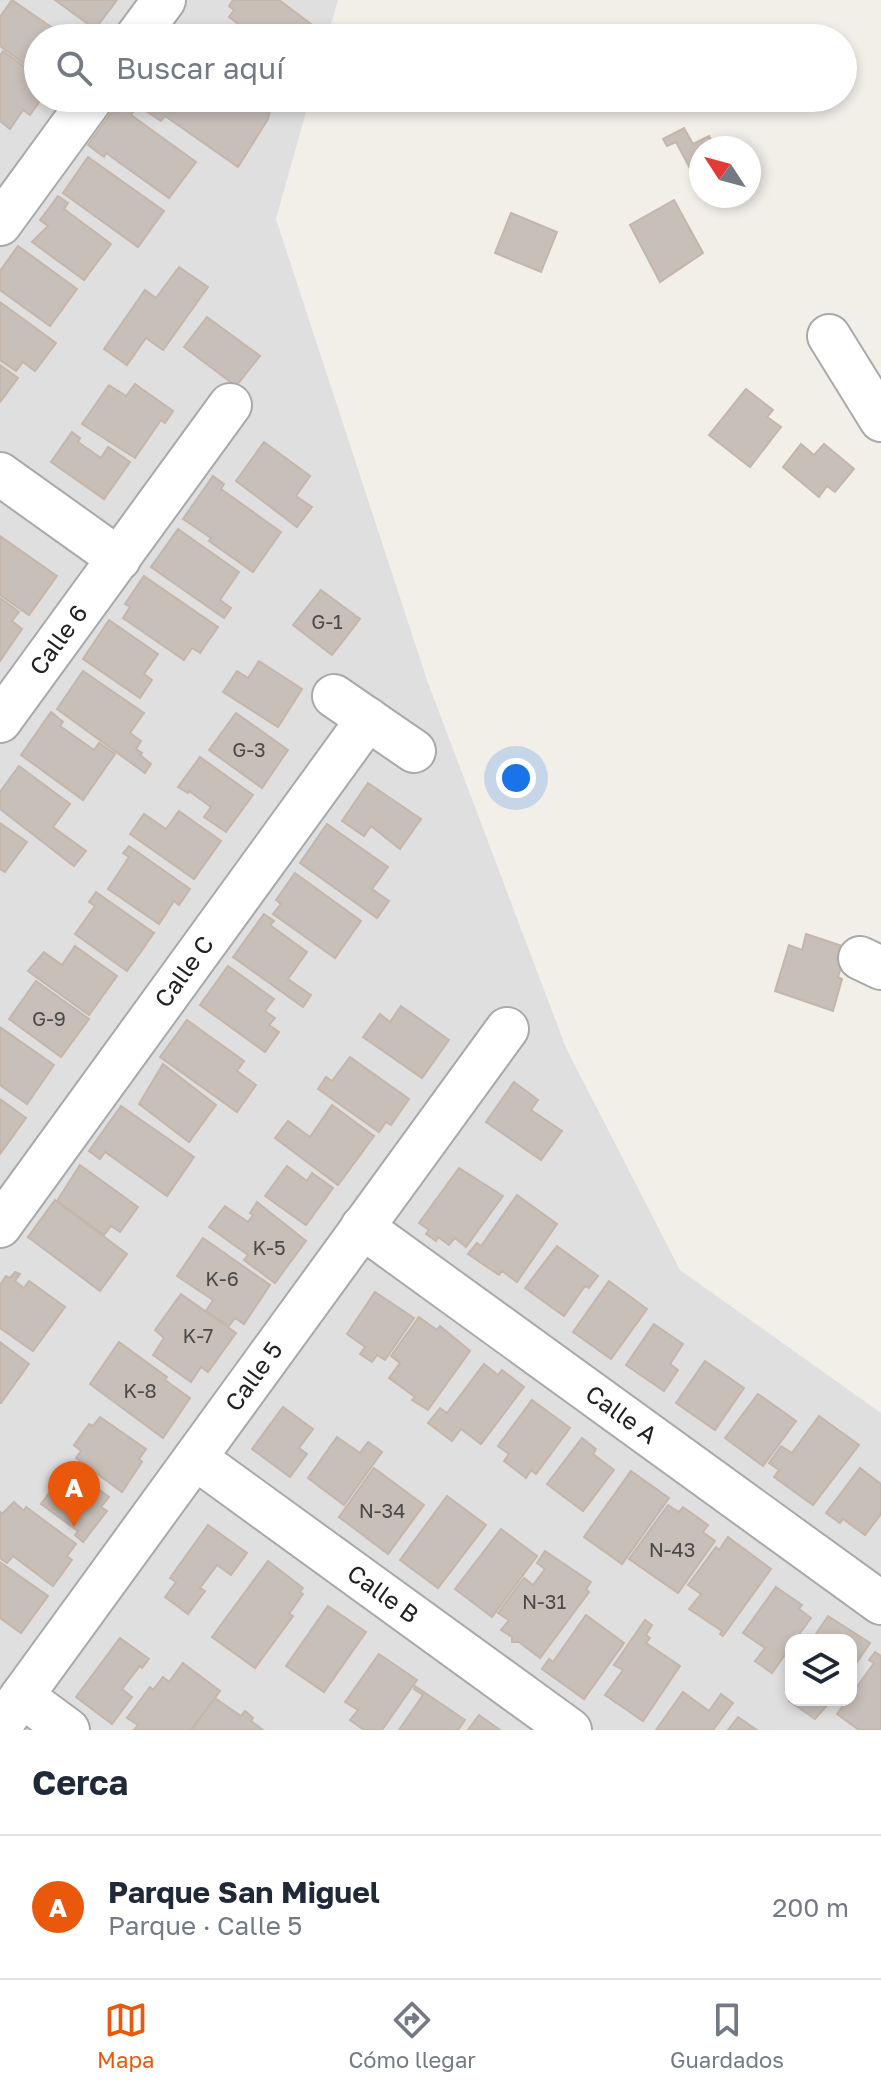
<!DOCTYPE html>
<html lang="es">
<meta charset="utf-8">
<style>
:root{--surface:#fff;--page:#f6f6f7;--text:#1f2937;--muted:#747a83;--line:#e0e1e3;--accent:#ea580c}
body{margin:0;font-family:"Golos Text",sans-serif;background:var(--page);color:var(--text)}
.controls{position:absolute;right:24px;bottom:24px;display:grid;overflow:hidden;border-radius:16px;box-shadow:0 4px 12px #0003}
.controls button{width:72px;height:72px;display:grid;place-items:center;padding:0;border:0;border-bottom:2px solid var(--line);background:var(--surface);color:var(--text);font:40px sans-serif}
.compass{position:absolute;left:689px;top:136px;width:72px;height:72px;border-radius:50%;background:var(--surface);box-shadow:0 4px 12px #0003;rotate:306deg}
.you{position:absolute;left:516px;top:778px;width:28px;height:28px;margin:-20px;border:6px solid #fff;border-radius:50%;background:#1a73e8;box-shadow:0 0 0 12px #1a73e833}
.badge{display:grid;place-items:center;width:52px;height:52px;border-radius:50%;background:var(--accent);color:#fff;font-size:26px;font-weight:700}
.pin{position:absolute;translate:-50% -66px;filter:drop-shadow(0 2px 4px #0008)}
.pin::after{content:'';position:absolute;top:42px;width:28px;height:24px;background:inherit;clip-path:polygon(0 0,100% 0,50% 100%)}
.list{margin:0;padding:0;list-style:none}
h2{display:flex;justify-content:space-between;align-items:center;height:104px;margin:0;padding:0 32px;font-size:34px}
h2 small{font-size:26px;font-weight:400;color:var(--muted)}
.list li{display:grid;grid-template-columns:52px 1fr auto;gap:24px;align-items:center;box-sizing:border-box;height:144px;padding:0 32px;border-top:2px solid var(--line)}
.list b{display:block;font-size:30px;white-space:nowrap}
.list p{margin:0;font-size:26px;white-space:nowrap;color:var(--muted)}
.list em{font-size:26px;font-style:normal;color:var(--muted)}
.icon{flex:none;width:44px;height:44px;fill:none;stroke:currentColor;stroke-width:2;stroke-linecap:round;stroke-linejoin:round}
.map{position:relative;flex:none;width:881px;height:1730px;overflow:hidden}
.search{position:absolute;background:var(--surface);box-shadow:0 4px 12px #0003;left:24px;right:24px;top:24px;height:88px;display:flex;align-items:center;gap:20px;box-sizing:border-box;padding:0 28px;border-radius:44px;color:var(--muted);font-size:30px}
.sheet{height:248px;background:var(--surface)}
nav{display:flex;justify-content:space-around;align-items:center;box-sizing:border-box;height:112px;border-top:2px solid var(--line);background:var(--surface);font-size:22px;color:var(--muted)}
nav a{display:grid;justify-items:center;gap:4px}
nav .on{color:var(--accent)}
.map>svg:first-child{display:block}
.residential{fill:#e0dfdf;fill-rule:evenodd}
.building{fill:#c7bfb8;stroke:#c4b6ab;stroke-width:2}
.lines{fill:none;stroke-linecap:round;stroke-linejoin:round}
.minor-casing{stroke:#a9a9a9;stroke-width:46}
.minor{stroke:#fff;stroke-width:42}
.labels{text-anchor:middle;stroke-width:6;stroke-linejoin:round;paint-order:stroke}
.number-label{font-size:20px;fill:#4b4948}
.street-label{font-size:24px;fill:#222;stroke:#fff}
</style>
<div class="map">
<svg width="881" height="1730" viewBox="0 0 881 1730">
<rect width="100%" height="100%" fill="#f2efe9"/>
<!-- residential -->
<path class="residential" d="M0 0H338L327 38H38V98H310L276 219 427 680 566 1048 680 1270 881 1413V1730H0ZM791 1640H851V1700H791Z"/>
<!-- building -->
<g class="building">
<polygon points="12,0 67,38 38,38 38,74 0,46 0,17"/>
<polygon points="55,0 117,0 95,29"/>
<polygon points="233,0 279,0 311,24 301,38 257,38 229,17 234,10 229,6"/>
<polygon points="3,51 38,77 38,98 42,98 30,115 23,110 10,129 0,121 0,56"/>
<polygon points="144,98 273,98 268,119 238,167 165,116 161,121 146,111 150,105 142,100"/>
<polygon points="120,101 134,111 131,115 196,162 169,198 106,153 104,157 88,145"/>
<polygon points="684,128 693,144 709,136 716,148 701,148 701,189 676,142 667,146 663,139"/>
<polygon points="88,157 164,211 138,247 63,193"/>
<polygon points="58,196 68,203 64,209 111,244 84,280 32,242 48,226 40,220"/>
<polygon points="674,200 703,253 660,282 630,225"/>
<polygon points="511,213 557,232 541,272 495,253"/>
<polygon points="18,246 77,289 50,326 0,290 0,271"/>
<polygon points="179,267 208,287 163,350 146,338 127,365 104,349 145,290 156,298"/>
<polygon points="0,302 56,343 35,371 23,362 16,371 0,360"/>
<polygon points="207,317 260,356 236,386 184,347"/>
<polygon points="0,365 18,378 0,402"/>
<polygon points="135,384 173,411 165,423 161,420 135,458 82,424 109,385 126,396"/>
<polygon points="746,389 773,410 767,417 781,427 750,467 709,435"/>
<polygon points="72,432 80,438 78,442 101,458 108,447 130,462 104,499 51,462"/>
<polygon points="264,442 310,476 296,496 312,507 297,527 236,481"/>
<polygon points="801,444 814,455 824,444 854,469 835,492 827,486 819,497 783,467"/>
<polygon points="213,476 224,484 221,489 281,532 253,572 209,541 211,538 183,519"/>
<polygon points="178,529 239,572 220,600 231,608 224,618 151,567"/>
<polygon points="0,536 57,576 29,615 0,595"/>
<polygon points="144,576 218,627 200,653 192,648 184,660 123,618 130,607 125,604"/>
<polygon points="321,590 360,619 332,655 293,625"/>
<polygon points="0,598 19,612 12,621 22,629 0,661"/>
<polygon points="109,620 158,654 144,674 152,680 140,698 83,659"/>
<polygon points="259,661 302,689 278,727 223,692 237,671 248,678"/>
<polygon points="83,671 144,713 130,733 141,741 136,749 142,753 140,755 151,764 145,773 57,709"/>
<polygon points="51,712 63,722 60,726 94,750 99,743 115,754 83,800 21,755"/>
<polygon points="236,713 288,750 262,788 209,750"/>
<polygon points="200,757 253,795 226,832 204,817 211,807 189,791 188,793 178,787"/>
<polygon points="19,766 70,804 53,827 86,851 74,866 0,809 0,792"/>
<polygon points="368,783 421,819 400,849 371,826 364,836 342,821"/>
<polygon points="179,811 221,841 194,879 130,834 144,814 166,829"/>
<polygon points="0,823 27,842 5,872 0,869"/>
<polygon points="327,824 388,867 372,889 389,901 377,918 300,863"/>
<polygon points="129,846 190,889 179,905 174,901 159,924 108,889 129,857 123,853"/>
<polygon points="295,873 361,921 335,958 273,914 281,904 276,900"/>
<polygon points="96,892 154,933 127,971 75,934 95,906 89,902"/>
<polygon points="264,914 274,921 270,925 307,952 288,979 311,995 303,1007 233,957"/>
<polygon points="806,934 842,946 837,960 843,962 838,977 842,979 833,1011 775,991 789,945 802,950"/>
<polygon points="75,946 117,976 89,1015 28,971 44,952 62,965"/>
<polygon points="228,966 274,999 265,1011 275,1018 269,1025 279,1032 265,1052 200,1005"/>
<polygon points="36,981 89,1019 61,1057 9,1019"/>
<polygon points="401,1006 449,1040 422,1078 363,1037 380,1014 390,1022"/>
<polygon points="187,1020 244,1061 237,1071 256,1085 237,1112 160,1057"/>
<polygon points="0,1027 54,1065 27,1104 0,1085"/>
<polygon points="350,1057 409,1099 391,1125 386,1122 379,1132 318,1089 326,1077 332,1081"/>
<polygon points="163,1064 216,1105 189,1142 139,1104"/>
<polygon points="514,1082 538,1100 531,1110 562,1131 541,1160 486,1122"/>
<polygon points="0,1099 26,1118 0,1154"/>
<polygon points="332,1105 374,1136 338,1185 275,1138 288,1121 310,1137"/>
<polygon points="121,1106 194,1157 167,1196 105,1152 100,1159 89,1151"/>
<polygon points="80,1165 138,1207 120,1232 111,1226 104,1235 57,1201"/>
<polygon points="287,1166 307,1181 312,1173 333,1188 306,1225 265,1196"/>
<polygon points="459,1168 503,1196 466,1247 455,1238 449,1245 438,1237 436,1241 426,1234 429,1230 419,1223"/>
<polygon points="517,1195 557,1224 517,1282 502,1271 499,1275 468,1254 477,1243 481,1246"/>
<polygon points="55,1200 127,1254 100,1291 28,1237"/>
<polygon points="257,1202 306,1241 275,1283 244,1260 248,1255 209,1227 225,1206 248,1222 253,1215 250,1213"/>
<polygon points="203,1238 270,1285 244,1324 235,1318 229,1326 206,1311 213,1300 177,1276"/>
<polygon points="557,1246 598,1276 589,1288 585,1286 564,1316 525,1288"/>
<polygon points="15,1272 20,1274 15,1281 24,1288 29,1281 65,1307 33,1351 0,1328 0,1285 6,1276 10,1278"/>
<polygon points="609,1281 647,1309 611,1359 573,1332"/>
<polygon points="375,1292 414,1318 385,1360 377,1355 372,1362 360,1354 365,1347 347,1334"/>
<polygon points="181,1294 236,1333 208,1372 201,1367 191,1382 153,1355 164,1338 155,1330"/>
<polygon points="419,1317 437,1330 440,1326 470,1351 428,1410 412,1400 415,1397 389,1378 400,1363 391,1356"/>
<polygon points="654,1324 683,1344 670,1364 678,1370 664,1391 626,1365"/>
<polygon points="0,1342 29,1364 1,1403 0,1403"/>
<polygon points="119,1342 167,1377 165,1380 190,1398 163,1438 90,1384"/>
<polygon points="705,1361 744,1388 715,1430 676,1403"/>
<polygon points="484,1364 498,1375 502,1370 524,1387 481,1444 461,1429 452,1441 428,1423 440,1408 447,1413"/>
<polygon points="758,1394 796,1421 763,1466 725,1438"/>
<polygon points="532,1400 570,1428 536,1474 531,1470 526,1478 504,1461 509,1454 498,1446"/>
<polygon points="283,1407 313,1429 299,1448 307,1454 290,1477 252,1449"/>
<polygon points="819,1416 859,1445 813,1505 774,1477 779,1470 769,1463 781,1446 792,1453"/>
<polygon points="100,1417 146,1449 139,1459 142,1462 122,1492 76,1458 81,1451 74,1445 89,1424 93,1426"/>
<polygon points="337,1437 360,1453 368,1442 382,1452 344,1505 308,1478"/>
<polygon points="582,1438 596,1449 593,1454 614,1470 583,1511 547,1484"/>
<polygon points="68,1467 109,1497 101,1507 107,1511 83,1542 75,1535 78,1531 41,1504"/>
<polygon points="374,1468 424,1505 388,1554 339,1517"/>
<polygon points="860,1468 881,1484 881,1514 865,1535 843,1519 840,1523 826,1513"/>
<polygon points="631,1471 669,1498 622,1564 584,1537"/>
<polygon points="447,1496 486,1525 438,1588 400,1560"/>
<polygon points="14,1502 24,1511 26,1507 76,1544 67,1556 72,1560 53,1586 13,1556 7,1563 0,1558 0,1512 2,1514"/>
<polygon points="668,1505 679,1512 683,1507 708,1525 703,1532 715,1541 678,1593 629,1559"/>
<polygon points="208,1525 247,1553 231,1575 217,1565 200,1588 205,1591 188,1614 165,1597 176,1582 170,1578"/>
<polygon points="501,1529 537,1556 492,1617 455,1589"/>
<polygon points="728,1537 771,1569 723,1636 720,1634 722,1631 689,1609 701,1594 688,1585 716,1547 719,1550"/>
<polygon points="545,1551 591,1582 586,1589 589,1592 540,1658 519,1642 512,1642 512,1637 501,1630 509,1620 498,1613 524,1578 533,1585 545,1569 537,1563"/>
<polygon points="268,1561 303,1588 300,1592 303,1594 289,1614 293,1616 255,1668 212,1637"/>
<polygon points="0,1562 48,1596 21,1633 0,1618"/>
<polygon points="776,1587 802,1605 799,1609 811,1618 795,1640 791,1640 791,1646 772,1673 755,1661 765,1648 743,1633"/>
<polygon points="328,1606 366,1632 324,1692 286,1666"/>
<polygon points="586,1615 624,1643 584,1699 542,1669 549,1659 553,1662"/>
<polygon points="828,1616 870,1643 851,1671 851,1640 812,1640"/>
<polygon points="645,1620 652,1625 646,1635 650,1638 646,1643 680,1666 643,1721 605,1695 623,1670 614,1665"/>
<polygon points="120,1638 149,1659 142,1668 140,1666 122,1689 132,1697 112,1724 76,1697"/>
<polygon points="875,1652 881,1656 881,1730 859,1730 837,1714 847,1700 851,1700 851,1695 874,1663 869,1660"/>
<polygon points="379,1654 417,1680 382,1730 364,1730 350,1720 358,1710 345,1702"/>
<polygon points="183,1663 220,1691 215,1698 191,1730 134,1730 138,1725 127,1718 150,1687 153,1690 163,1677 169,1682"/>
<polygon points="415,1686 465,1720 458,1730 399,1730 423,1695 414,1689"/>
<polygon points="683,1692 709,1711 721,1694 733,1703 713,1730 656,1730"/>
<polygon points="791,1697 791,1700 832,1700 815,1719 789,1701"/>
<polygon points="215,1698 241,1716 245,1711 253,1718 251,1721 263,1730 191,1730"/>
<polygon points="479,1715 500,1730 468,1730"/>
<polygon points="738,1717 757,1730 728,1730"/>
</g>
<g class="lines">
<!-- minor casing -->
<g class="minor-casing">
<g id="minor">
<polyline points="136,38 164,0"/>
<polyline points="0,224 92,98"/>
<polyline points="829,336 881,420"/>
<polyline points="0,474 119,559"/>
<polyline points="334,696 414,751"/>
<path id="s1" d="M0 721 230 405"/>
<polyline points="860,958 881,968"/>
<path id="s2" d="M0 1226 368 719"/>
<path id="s3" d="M362 1227 881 1603"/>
<path id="s4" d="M195 1458 570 1730"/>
<polyline points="22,1696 68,1730"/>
<path id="s5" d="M0 1726 507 1029"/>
</g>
</g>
<!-- minor -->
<use href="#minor" class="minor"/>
</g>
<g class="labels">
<!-- number labels -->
<g class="number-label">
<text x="327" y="629">G-1</text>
<text x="249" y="757">G-3</text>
<text x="49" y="1026">G-9</text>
<text x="269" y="1255">K-5</text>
<text x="222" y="1286">K-6</text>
<text x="198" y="1343">K-7</text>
<text x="140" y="1398">K-8</text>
<text x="382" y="1518">N-34</text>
<text x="672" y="1557">N-43</text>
<text x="544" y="1609">N-31</text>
</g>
<!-- street labels -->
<g class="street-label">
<text dy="8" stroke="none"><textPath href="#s1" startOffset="100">Calle 6</textPath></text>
<text dy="8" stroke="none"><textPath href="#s2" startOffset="314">Calle C</textPath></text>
<text dy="8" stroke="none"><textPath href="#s5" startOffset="432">Calle 5</textPath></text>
<text dy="8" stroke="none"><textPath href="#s3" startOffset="320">Calle A</textPath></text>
<text dy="8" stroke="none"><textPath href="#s4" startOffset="232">Calle B</textPath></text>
</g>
</g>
</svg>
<div class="controls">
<button><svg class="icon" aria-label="layers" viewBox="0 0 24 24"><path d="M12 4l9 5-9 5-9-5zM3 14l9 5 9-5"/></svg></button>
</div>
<svg class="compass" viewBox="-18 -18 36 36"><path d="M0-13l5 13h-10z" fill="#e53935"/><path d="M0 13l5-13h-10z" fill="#747a83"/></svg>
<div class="you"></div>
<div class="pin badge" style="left:74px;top:1527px">A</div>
<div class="search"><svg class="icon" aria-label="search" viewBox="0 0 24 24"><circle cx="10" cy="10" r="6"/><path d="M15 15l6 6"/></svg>Buscar aquí</div>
</div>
<section class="sheet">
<h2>Cerca<small></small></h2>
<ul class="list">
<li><span class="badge">A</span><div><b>Parque San Miguel</b><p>Parque · Calle 5</p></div><em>200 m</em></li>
</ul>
</section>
<nav>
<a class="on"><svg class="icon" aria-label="map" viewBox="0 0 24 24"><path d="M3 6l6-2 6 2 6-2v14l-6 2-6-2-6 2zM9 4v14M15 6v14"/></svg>Mapa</a>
<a><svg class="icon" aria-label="directions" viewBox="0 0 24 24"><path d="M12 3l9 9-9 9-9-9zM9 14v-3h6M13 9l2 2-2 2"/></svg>Cómo llegar</a>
<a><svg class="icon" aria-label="saved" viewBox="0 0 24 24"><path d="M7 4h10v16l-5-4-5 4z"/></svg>Guardados</a>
</nav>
